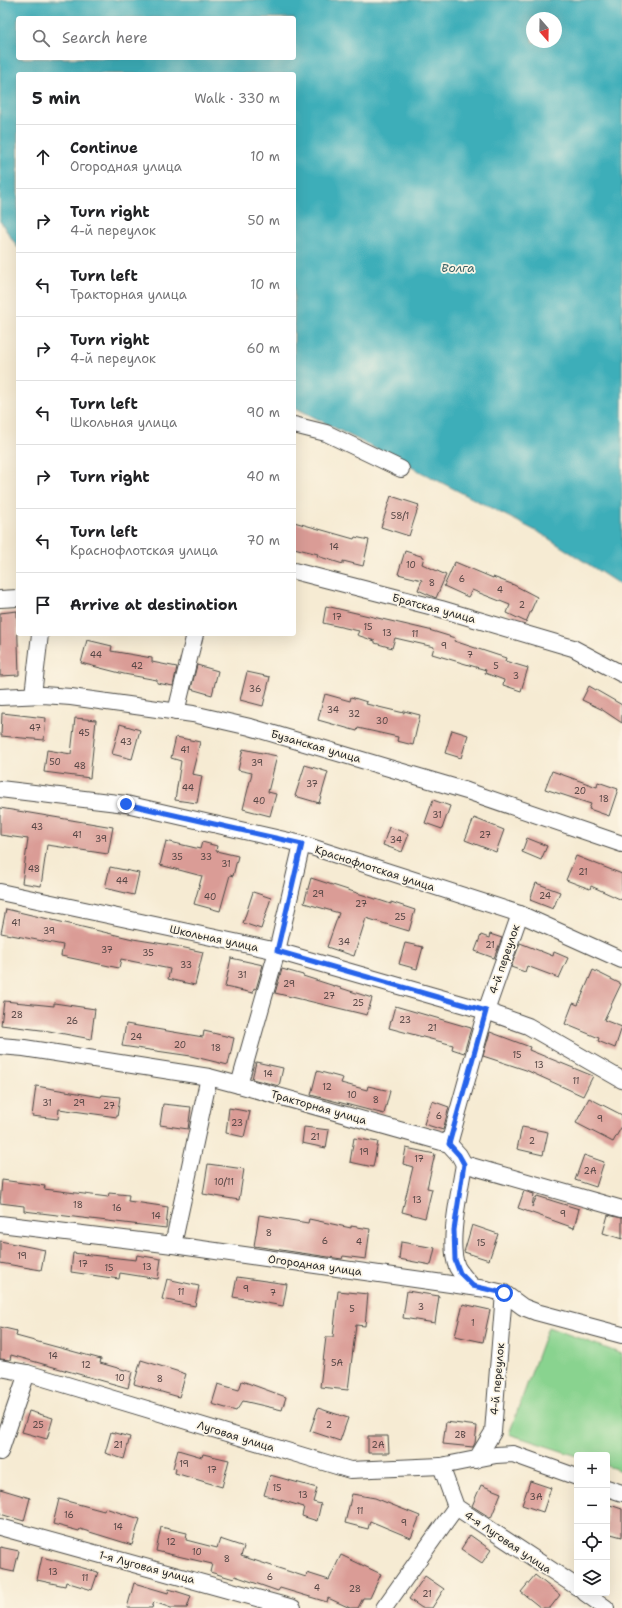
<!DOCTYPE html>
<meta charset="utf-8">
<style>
:root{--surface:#fff;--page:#f2f2f2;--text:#202124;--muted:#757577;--line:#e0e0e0}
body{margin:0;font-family:"Shantell Sans",sans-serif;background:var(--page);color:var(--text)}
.controls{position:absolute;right:12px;bottom:12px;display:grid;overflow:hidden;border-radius:4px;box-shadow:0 4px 16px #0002}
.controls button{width:36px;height:36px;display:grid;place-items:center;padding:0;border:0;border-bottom:1px solid var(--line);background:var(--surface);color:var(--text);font:20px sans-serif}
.compass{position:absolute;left:526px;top:12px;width:36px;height:36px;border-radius:50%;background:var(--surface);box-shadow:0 4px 16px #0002;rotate:160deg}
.stop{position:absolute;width:12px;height:12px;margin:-9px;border:3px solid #2563eb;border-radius:50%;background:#fff}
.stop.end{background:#2563eb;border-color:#fff;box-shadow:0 1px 4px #0008}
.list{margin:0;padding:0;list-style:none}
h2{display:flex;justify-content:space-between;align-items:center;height:52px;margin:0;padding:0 16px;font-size:17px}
h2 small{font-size:13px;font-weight:400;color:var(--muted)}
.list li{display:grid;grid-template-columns:26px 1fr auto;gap:12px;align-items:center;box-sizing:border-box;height:64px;padding:0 16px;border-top:1px solid var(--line)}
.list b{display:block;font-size:15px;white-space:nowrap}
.list p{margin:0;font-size:13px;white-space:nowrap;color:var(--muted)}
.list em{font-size:13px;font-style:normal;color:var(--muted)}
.icon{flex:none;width:22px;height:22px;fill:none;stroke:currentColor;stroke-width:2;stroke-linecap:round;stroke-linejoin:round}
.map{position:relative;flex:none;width:622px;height:1608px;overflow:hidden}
.search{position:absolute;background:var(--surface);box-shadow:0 4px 16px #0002;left:16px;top:16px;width:280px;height:44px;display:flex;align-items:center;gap:10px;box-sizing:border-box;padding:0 14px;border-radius:4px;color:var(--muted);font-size:15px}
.panel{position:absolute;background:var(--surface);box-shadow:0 4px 16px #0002;left:16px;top:72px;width:280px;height:564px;border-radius:4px}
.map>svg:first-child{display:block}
.green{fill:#89d38f;stroke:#5a7f5d}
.water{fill:#3eaeb9;stroke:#346c72;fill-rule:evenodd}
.building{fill:#da9c96}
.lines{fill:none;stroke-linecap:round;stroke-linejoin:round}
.minor-casing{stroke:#494844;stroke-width:18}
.minor{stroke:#fff;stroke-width:16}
.route{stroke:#2563eb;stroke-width:5}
.labels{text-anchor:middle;stroke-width:3.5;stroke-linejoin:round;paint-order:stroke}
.number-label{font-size:9px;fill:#574746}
.street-label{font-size:11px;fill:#2b2b2b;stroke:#fcf5e5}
.water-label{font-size:12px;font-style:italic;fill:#335f64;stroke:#fcf5e5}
</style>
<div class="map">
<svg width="622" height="1608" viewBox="0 0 622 1608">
<rect width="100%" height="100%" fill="#fcf5e5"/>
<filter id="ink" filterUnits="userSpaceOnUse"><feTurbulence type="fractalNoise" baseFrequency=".025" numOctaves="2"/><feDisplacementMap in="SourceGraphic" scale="8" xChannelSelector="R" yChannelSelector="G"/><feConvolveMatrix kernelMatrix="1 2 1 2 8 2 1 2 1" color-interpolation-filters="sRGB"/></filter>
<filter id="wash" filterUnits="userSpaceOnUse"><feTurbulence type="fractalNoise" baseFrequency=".012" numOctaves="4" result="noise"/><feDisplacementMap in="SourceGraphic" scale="16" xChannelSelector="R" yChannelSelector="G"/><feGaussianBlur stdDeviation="0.9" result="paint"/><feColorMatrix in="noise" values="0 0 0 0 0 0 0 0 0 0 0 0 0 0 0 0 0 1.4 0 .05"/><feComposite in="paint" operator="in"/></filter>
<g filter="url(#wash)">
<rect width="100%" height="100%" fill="#f6ebd3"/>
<!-- green -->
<polygon class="green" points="548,1327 622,1354 622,1471 607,1466 607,1455 577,1456 509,1434"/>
<!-- water -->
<path class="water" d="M0 0H622V586L540 533 294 407V74H18V248L0 221ZM18 18H294V58H18ZM532 18H556V42H532Z"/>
<g id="blocks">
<!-- building -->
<g class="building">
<polygon points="391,496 419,505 409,536 381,527"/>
<polygon points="294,522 354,539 355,537 369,540 363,566 343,561 343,564 317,556 318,554 294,548"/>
<polygon points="405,551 424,557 422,564 446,575 436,598 418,590 422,580 398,574"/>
<polygon points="455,562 493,578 493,577 514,585 537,597 526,622 507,613 510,605 472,590 468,597 444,586"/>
<polygon points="326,606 429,630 455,638 454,641 506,658 505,661 528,668 521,691 503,685 504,680 485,673 486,670 432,654 434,647 395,638 392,648 375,643 375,641 357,635 359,631 323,623"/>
<polygon points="17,611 19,675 0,676 0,613"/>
<polygon points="87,640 112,646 111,651 152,658 152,662 177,667 173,686 157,683 157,680 124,674 81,663"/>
<polygon points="197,665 218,671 212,695 191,689"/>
<polygon points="247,672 270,677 263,706 240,700"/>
<polygon points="589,686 622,705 622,723 601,709 582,700"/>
<polygon points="325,694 350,701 351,697 367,702 366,704 404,713 404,711 420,715 413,745 397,741 398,737 358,728 357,731 318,720"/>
<polygon points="2,713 46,718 44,740 1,736"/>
<polygon points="75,718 96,720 90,778 44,772 47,750 71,754"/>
<polygon points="120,724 140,730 132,759 112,754"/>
<polygon points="452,730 468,735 461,758 445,753"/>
<polygon points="176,737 200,742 192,774 202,776 197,803 175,800 181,761 171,758"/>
<polygon points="243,749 277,756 268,792 276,794 270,816 243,809 252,773 238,770"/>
<polygon points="305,765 328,772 319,803 295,796"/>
<polygon points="552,771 597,787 598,782 618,789 609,816 589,809 591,804 545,789"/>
<polygon points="433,800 450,806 442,829 425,823"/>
<polygon points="0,808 113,827 108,854 47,845 41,886 22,883 28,839 0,835"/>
<polygon points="474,818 504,830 496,852 465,840"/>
<polygon points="389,827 409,834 402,852 383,845"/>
<polygon points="527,838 547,846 541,860 522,852"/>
<polygon points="166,841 200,849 202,842 217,846 216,851 238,856 233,876 230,875 220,911 194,904 202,876 160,865"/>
<polygon points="576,856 622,874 622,900 591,886 590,889 566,880"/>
<polygon points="110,867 139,873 134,895 105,888"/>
<polygon points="311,878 391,904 391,902 415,910 409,931 366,918 354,956 327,947 339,913 304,903"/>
<polygon points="536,883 560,892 553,909 530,900"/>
<polygon points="253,892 271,898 261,929 243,923"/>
<polygon points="6,909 133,939 176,946 203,952 195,985 168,979 170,969 121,959 119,968 61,956 63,945 1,933"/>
<polygon points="490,934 502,938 494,958 475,951 481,935 489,938"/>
<polygon points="405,943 423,947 417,969 399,964"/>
<polygon points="520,943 553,956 554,952 568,958 559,978 527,966 525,972 511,967"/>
<polygon points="231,958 263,965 256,989 254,988 253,993 225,987"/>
<polygon points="282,969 303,975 303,976 372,998 367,1015 275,993"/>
<polygon points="593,970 621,984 604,1020 622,1027 615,1048 598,1041 599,1038 565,1024 573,1003 578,1005"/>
<polygon points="4,1001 54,1006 54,1003 95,1009 91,1039 49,1031 1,1025"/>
<polygon points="395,1006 471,1028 464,1053 452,1049 453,1045 389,1028"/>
<polygon points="126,1024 203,1037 204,1031 234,1038 228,1065 191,1056 122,1046"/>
<polygon points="490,1032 530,1047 529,1050 593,1076 583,1096 526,1070 483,1056"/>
<polygon points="256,1062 283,1068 279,1086 252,1079"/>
<polygon points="317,1071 343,1078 341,1083 367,1090 368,1086 390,1091 384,1114 311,1095"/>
<polygon points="36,1086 101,1097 102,1095 120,1097 117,1117 59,1109 58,1119 32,1116"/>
<polygon points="589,1098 622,1115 622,1126 613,1142 576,1123"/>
<polygon points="432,1101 449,1107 443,1130 424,1124"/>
<polygon points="163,1104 191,1107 188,1129 160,1125"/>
<polygon points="229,1108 250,1112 244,1137 226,1133"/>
<polygon points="304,1127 329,1130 326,1148 302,1143"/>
<polygon points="522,1127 548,1132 543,1155 517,1149"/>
<polygon points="354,1138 378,1142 373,1167 350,1162"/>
<polygon points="406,1148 435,1154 427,1188 432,1189 425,1218 402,1212 413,1167 403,1164"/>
<polygon points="584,1155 604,1162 596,1187 575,1180"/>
<polygon points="208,1164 244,1169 239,1200 203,1194"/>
<polygon points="2,1180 45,1186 44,1189 108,1197 109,1193 129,1195 128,1201 168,1207 166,1228 24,1211 24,1206 0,1203"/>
<polygon points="524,1191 534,1194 532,1207 537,1196 579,1209 574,1228 518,1208"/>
<polygon points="259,1215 308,1223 309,1219 351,1228 351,1226 370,1229 366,1259 343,1256 342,1259 254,1246"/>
<polygon points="608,1215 622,1218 622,1239 603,1233"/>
<polygon points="472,1225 498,1234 489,1260 464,1252"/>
<polygon points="0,1241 45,1250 41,1270 0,1263"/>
<polygon points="401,1242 435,1248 431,1265 399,1259"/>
<polygon points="73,1253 136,1260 137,1255 161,1259 158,1279 120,1273 119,1279 71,1272"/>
<polygon points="237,1277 287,1284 283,1306 233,1297"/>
<polygon points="167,1279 199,1286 195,1306 162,1299"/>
<polygon points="338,1291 368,1294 365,1326 356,1325 348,1390 320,1387 326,1337 333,1337"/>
<polygon points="407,1291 439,1296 435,1323 403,1318"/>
<polygon points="463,1304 490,1310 483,1342 455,1336"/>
<polygon points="0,1327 17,1331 16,1336 101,1359 100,1363 132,1372 128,1388 11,1355 10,1360 0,1359"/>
<polygon points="141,1360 186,1374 179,1397 134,1384"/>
<polygon points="242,1381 286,1397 282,1410 243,1401 236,1411 212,1404 218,1384 239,1390"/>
<polygon points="318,1408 348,1418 340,1441 310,1431"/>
<polygon points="29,1411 53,1418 47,1439 22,1432"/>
<polygon points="446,1422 477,1426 475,1443 473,1447 443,1444"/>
<polygon points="111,1432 130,1437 124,1459 105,1453"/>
<polygon points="368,1436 388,1436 389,1453 368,1453"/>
<polygon points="178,1450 202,1457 203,1454 229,1460 222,1487 175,1473 176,1469 173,1468"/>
<polygon points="270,1475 317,1488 313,1502 321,1504 317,1521 302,1516 304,1507 264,1495"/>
<polygon points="530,1481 551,1488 543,1512 522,1505"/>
<polygon points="481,1485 501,1493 491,1518 472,1506"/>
<polygon points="0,1489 30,1498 24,1521 0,1514"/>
<polygon points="352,1494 375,1498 420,1516 411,1538 370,1521 368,1529 345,1523"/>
<polygon points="59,1499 104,1511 105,1508 140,1519 132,1545 80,1529 79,1531 53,1524"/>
<polygon points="607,1504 622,1509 622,1537 607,1533"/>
<polygon points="161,1527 187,1533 186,1540 217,1548 220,1539 244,1547 241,1556 306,1577 307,1573 329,1580 341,1555 381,1574 370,1598 363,1598 358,1608 350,1608 328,1598 327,1602 280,1588 278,1591 235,1576 234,1579 210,1572 212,1564 156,1551"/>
<polygon points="470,1535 491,1550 482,1563 461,1549"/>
<polygon points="0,1547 19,1551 14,1572 0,1569"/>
<polygon points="42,1557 98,1572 92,1590 66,1582 65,1586 37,1580"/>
<polygon points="535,1575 560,1595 550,1608 541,1608 521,1592"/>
<polygon points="425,1576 444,1589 432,1608 422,1608 409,1599"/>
<polygon points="134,1583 168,1593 169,1589 191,1596 187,1608 171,1608 154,1602 152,1608 127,1608"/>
</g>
</g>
</g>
<g filter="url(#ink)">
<use href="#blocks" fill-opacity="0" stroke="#494844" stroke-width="1"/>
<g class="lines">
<!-- minor casing -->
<g class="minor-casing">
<g id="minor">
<polyline points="294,425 326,433 401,469"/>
<polyline points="294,571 441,609 573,648 622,674"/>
<polyline points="0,599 18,598"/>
<polyline points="33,695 40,634"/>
<polyline points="0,697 43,695 71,697 193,714 250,727 467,791 622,844"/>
<polyline points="176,712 195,634"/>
<polyline points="0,789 126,804 302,844 520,914 622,960"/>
<polyline points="0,892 277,951 486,1011 528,1026 622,1080"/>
<polyline points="0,1046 24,1048 209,1077 239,1085 449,1144 459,1155 464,1164 622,1209"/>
<polyline points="239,1085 277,951 302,844"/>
<polyline points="449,1144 486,1011 520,914"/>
<path d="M464 1164C460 1191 447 1243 457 1267 461 1274 467 1280 473 1287"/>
<polyline points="0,1224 173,1245 486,1289 504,1293 523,1307 536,1312 622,1335"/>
<polyline points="173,1245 209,1077"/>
<polyline points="0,1368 27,1373 350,1470 441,1466 496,1455 513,1454 577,1477"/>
<polyline points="0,1452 27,1373"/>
<polyline points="476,1460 493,1432 504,1293"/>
<polyline points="441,1466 456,1507 577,1587"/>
<polyline points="607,1488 622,1493"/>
<polyline points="0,1527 293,1608"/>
<polyline points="585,1593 606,1608"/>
<polyline points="384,1608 456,1507"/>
</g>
</g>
<!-- minor -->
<use href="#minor" class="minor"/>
</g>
</g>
<g class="lines" filter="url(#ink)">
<!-- route -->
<polyline class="route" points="126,804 302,844 277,951 486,1011 449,1144 459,1155 464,1164 454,1230 455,1260 460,1273 473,1286 504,1293"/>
</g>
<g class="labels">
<!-- number labels -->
<g class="number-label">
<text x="400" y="519">58/1</text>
<text x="334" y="550">14</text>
<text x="411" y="568">10</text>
<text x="462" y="582">6</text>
<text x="432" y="586">8</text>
<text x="500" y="593">4</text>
<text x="522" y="608">2</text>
<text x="337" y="620">17</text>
<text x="368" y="630">15</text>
<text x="387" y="636">13</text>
<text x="415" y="637">11</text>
<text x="444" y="649">9</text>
<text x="96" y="658">44</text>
<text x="470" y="658">7</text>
<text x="137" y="669">42</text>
<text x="496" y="669">5</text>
<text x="516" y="679">3</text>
<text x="255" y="692">36</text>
<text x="333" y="713">34</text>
<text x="354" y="717">32</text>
<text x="382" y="724">30</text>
<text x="35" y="731">47</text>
<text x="84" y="736">45</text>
<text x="126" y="745">43</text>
<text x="185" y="753">41</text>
<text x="55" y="765">50</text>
<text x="257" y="766">39</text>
<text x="80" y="769">48</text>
<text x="312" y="787">37</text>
<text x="188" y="791">44</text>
<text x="580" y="794">20</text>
<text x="604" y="802">18</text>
<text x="259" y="804">40</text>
<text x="437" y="818">31</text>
<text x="37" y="830">43</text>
<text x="77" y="838">41</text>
<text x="485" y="838">27</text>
<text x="101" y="842">39</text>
<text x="396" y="843">34</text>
<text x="177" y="860">35</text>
<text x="206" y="860">33</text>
<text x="226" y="867">31</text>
<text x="34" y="872">48</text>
<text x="583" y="875">21</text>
<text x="122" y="884">44</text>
<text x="318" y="897">29</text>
<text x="545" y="899">24</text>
<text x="210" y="900">40</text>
<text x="361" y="907">27</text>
<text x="400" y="920">25</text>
<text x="16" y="926">41</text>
<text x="49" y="934">39</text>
<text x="344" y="945">34</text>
<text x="490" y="948">21</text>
<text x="107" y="953">37</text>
<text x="148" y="956">35</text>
<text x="186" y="968">33</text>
<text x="242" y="978">31</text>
<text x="289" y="987">29</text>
<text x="329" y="999">27</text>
<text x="358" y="1006">25</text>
<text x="17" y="1018">28</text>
<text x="405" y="1023">23</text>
<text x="72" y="1024">26</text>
<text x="432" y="1031">21</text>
<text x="136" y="1040">24</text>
<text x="180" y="1048">20</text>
<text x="216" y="1051">18</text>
<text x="517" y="1058">15</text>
<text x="539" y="1068">13</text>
<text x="268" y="1077">14</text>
<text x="576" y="1084">11</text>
<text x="327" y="1090">12</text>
<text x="352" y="1098">10</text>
<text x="376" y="1103">8</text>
<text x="47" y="1106">31</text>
<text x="79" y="1106">29</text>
<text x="109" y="1109">27</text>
<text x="439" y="1119">6</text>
<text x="600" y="1122">9</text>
<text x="237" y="1126">23</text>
<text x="315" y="1140">21</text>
<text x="532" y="1144">2</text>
<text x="364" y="1155">19</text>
<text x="419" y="1162">17</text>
<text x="590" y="1174">2А</text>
<text x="224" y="1185">10/11</text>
<text x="417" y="1203">13</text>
<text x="78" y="1208">18</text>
<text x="117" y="1211">16</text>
<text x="563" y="1217">9</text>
<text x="156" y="1219">14</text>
<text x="269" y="1236">8</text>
<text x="325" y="1244">6</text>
<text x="359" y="1245">4</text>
<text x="481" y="1246">15</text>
<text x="22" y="1259">19</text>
<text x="83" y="1267">17</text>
<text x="147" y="1270">13</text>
<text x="109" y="1271">15</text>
<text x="246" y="1292">9</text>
<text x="181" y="1295">11</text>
<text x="273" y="1296">7</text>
<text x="421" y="1310">3</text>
<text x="352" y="1312">5</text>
<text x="473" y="1326">1</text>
<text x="53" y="1359">14</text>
<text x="337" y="1366">5А</text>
<text x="86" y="1368">12</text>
<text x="120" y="1381">10</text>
<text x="160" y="1382">8</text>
<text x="38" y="1428">25</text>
<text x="329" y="1428">2</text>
<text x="460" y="1438">2В</text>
<text x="118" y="1448">21</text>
<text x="378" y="1448">2А</text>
<text x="184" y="1467">19</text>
<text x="212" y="1473">17</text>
<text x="277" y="1491">15</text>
<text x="303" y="1498">13</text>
<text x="536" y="1500">3А</text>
<text x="360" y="1514">11</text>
<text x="69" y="1518">16</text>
<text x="404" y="1526">9</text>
<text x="118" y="1530">14</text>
<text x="171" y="1545">12</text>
<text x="197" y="1555">10</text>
<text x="227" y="1562">8</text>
<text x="53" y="1575">13</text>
<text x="270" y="1580">6</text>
<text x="85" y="1581">11</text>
<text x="317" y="1591">4</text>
<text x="355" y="1592">28</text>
<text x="427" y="1597">21</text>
</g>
<!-- street labels -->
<g class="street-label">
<text transform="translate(434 608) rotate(15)" y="4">Братская улица</text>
<text transform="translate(316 746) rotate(16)" y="4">Бузанская улица</text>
<text transform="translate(375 868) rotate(18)" y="4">Краснофлотская улица</text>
<text transform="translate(214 938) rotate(12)" y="4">Школьная улица</text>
<text transform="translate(504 959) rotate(-71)" y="4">4-й переулок</text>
<text transform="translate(319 1107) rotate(16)" y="4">Тракторная улица</text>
<text transform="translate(315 1265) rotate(8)" y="4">Огородная улица</text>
<text transform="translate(497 1379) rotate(-85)" y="4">4-й переулок</text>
<text transform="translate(236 1436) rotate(17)" y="4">Луговая улица</text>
<text transform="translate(508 1542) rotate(34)" y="4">4-я Луговая улица</text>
<text transform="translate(147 1567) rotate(15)" y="4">1-я Луговая улица</text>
</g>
<!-- water labels -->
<g class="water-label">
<text x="458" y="272">Волга</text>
</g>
</g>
</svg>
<div class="controls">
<button>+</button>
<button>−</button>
<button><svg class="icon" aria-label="locate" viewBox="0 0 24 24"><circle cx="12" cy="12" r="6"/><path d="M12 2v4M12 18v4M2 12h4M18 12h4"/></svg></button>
<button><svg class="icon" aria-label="layers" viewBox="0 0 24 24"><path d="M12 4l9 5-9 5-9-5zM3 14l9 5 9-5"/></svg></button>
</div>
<svg class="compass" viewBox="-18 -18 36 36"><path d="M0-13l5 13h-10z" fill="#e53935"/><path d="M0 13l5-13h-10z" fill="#757577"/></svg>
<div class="stop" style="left:504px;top:1293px"></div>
<div class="stop end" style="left:126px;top:804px"></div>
<div class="search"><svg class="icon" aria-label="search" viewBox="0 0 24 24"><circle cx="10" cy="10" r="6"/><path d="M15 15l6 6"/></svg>Search here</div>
<section class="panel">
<h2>5 min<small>Walk · 330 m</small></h2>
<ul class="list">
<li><svg class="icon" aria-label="ahead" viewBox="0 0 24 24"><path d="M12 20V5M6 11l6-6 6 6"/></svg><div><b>Continue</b><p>Огородная улица</p></div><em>10 m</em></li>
<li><svg class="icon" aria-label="right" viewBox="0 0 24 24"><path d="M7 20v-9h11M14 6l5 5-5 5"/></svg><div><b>Turn right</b><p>4-й переулок</p></div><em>50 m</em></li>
<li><svg class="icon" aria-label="left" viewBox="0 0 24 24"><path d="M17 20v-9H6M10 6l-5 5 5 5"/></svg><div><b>Turn left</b><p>Тракторная улица</p></div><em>10 m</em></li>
<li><svg class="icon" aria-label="right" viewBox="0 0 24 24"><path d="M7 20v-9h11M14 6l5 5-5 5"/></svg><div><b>Turn right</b><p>4-й переулок</p></div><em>60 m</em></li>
<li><svg class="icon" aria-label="left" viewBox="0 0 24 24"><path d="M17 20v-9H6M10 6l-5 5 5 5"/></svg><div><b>Turn left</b><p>Школьная улица</p></div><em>90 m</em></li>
<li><svg class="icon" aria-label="right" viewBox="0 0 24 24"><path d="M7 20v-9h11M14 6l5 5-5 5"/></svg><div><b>Turn right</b></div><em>40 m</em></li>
<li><svg class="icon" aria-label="left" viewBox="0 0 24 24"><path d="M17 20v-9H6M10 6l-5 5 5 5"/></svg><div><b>Turn left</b><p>Краснофлотская улица</p></div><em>70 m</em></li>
<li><svg class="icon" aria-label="arrive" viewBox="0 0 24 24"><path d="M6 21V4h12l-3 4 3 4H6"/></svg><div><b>Arrive at destination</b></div></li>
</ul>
</section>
</div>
